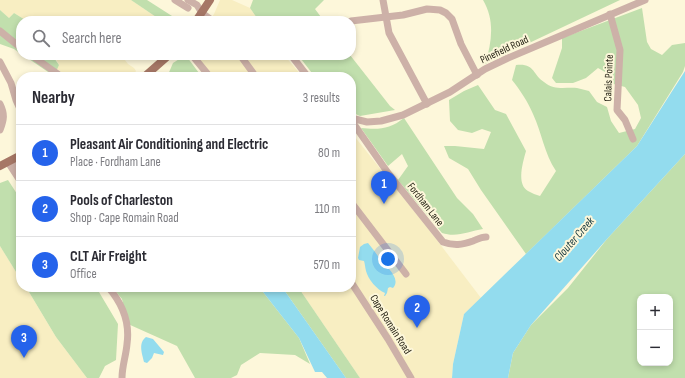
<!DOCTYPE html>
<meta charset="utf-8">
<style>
:root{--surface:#fff;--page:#f7f7f7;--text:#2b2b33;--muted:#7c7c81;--line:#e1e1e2;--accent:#2563eb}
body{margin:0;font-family:"Sofia Sans Condensed",sans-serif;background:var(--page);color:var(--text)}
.controls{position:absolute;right:12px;bottom:12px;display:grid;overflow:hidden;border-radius:8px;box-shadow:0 2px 6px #0003}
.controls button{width:36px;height:36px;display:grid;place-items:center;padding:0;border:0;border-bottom:1px solid var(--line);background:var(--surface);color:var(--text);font:20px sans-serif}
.you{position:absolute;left:388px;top:259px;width:14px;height:14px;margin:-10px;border:3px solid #fff;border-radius:50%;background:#1a73e8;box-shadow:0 0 0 6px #1a73e833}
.badge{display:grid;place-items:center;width:26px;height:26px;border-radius:50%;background:var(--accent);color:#fff;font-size:13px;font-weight:700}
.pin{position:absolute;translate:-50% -33px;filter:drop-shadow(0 1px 2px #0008)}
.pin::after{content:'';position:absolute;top:21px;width:14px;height:12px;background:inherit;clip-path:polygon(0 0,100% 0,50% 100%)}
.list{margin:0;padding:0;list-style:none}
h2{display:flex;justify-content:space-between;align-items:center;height:52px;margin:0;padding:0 16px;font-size:17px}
h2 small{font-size:13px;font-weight:400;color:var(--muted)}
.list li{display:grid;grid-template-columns:26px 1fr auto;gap:12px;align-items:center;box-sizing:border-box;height:56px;padding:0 16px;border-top:1px solid var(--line)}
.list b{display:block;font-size:15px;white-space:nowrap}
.list p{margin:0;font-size:13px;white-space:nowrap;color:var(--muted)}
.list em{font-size:13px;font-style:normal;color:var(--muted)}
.icon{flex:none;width:22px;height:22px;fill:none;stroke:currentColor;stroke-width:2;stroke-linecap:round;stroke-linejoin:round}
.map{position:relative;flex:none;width:685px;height:378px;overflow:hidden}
.search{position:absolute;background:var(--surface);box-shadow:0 2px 6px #0003;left:16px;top:16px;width:340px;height:44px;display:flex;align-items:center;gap:10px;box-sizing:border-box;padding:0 14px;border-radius:16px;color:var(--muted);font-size:15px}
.panel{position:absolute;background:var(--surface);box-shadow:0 2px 6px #0003;left:16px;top:72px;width:340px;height:220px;border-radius:16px}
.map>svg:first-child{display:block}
.built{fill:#f8eec2}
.green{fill:#c1dfad;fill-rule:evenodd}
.water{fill:#93dcee}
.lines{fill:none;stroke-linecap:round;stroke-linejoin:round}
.minor{stroke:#cdb1a8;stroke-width:7}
.major{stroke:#a67766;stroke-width:8}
.labels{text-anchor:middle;stroke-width:4;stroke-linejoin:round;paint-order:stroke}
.street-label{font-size:11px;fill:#1f1c0f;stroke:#fdf7da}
.water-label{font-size:12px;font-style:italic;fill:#10343c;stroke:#fdf7da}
</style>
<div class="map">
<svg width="685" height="378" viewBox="0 0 685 378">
<rect width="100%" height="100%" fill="#fdf7da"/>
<!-- built -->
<g class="built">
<polygon points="0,0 131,0 162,21 27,21 14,13 9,18 0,10"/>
<polygon points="220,0 232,0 250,8 259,21 209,21 214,14"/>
<polygon points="54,55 121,55 128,64 134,68 136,71 132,77 70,77 56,69 59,65"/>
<polygon points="194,55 284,55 303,77 213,77"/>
<polygon points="351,132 433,235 481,298 464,314 453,364 452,378 360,378 298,287 351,287"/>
<polygon points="0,246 21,280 21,287 26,287 56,337 87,378 0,378"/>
</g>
<!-- green -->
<g class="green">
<polygon points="131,0 147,0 172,16 177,21 162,21"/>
<polygon points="253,0 336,0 324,0 315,9 324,21 259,21 250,8"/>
<path d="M483 0H620L485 64C492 42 495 20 483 0Z"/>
<path d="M642 8 647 42 651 49 662 55 672 45 685 43V66L683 72 637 146 526 254 481 190 468 169 449 158 444 146H455L484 149 491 132 482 129 472 133 458 130 450 121 449 100 464 91 478 85 495 110 506 114 526 151C523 162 516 184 528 191 532 193 536 195 540 196L556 171C544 153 542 133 533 114 528 102 520 90 512 80L516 65C535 63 532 74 544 82 555 91 565 87 577 88 581 89 585 90 589 91L597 102 607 107 611 121 619 133 635 129 641 118 638 105 625 87 606 82 605 72 598 68 586 78 573 83H556L552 78 562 48V38Z"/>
<polygon points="0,10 9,18 14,13 27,21 21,21 21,54 14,49 0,44"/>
<polygon points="23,55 52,55 59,65 54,76"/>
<polygon points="298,55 350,55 390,106 395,110 360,116 351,112 351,77 315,77"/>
<polygon points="184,56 187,57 202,77 167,77 173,63"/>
<path d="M404 118 457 198 473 214 483 229C469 231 457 238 442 233L398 180 408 166 402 154 388 166 361 128C379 130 390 129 404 118Z"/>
<path d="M685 154V378H508L513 353 531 325 568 288 607 239ZM640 297H670V363H640Z"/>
<polygon points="8,180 21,200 21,280 0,246 0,183"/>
<polygon points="26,287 96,287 118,324 116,360 105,366 99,378 87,378 56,337"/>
<polygon points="112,287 261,287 263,292 299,338 310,364 295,355 260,353 241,365 237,375 231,378 195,378 177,346 128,324 122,299"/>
<polygon points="282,287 298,287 360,378 346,378"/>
</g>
<!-- water -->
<g class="water">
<polygon points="685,71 685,154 607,239 531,325 513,353 508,378 452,378 453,364 464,314 637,146"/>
<path d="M368 243C372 248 376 253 380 259 385 266 402 278 393 288L390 287 388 288 387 293 385 296H384L385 293C377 290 368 279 366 271 365 267 365 264 364 261L359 260 358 258 360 247 364 244Z"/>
<polygon points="261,287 282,287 346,378 327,378 322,372 315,372 299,338 263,292"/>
<path d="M146 337 153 339 164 352 163 355 154 353 152 358 147 363 144 362C142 353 138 343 146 337Z"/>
</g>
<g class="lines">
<!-- minor -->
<g class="minor">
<polyline points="175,0 188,8"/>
<polyline points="188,0 197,5 202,13 213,21"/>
<polyline points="383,0 389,33 427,104"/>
<polyline points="610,14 620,50 617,110 625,120 633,139"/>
<polyline points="351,21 403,15 427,9 440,10 446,13 452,19 461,44 477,75"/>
<polyline points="0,31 21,48"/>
<polyline points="31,55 62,77"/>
<polyline points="192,55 210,77"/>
<polyline points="240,55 256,77"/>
<polyline points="291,55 308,77"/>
<polyline points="0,62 11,83 16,100 21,111"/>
<path d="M0 104C5 114 4 120 0 130"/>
<polyline points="351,118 367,122 381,121 403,115 450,92 485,69 508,58 645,0"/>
<path d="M351 120 388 173 443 242C454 246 462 245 473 241 478 239 481 237 486 237"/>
<polyline points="14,159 21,170"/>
<polyline points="8,162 21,182"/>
<polyline points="351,202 406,274"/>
<polyline points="351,282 388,339 411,378"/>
<path d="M108 287C122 303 130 323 127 344 126 356 122 366 122 378"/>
</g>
<!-- major -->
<g class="major">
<polyline points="196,21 210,0"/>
<polyline points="144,77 169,55"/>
<polyline points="0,166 21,155"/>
</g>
</g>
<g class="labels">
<!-- street labels -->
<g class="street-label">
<text transform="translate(504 49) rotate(-25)" y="4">Pinefield Road</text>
<text transform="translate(608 78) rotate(-88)" y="4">Calais Pointe</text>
<text transform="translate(426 204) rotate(52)" y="4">Fordham Lane</text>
<text transform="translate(391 324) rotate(58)" y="4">Cape Romain Road</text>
</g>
<!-- water labels -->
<g class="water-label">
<text transform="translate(574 239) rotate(-49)" y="4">Clouter Creek</text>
</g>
</g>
</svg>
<div class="controls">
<button>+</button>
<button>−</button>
</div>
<div class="you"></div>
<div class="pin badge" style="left:384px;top:204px">1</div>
<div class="pin badge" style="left:417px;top:328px">2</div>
<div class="pin badge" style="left:24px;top:358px">3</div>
<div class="search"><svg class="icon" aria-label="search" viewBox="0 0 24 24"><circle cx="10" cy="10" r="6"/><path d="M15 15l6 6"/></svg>Search here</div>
<section class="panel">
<h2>Nearby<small>3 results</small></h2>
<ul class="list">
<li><span class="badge">1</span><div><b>Pleasant Air Conditioning and Electric</b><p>Place · Fordham Lane</p></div><em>80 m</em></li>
<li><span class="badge">2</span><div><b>Pools of Charleston</b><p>Shop · Cape Romain Road</p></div><em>110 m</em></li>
<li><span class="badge">3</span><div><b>CLT Air Freight</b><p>Office</p></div><em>570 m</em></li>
</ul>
</section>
</div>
